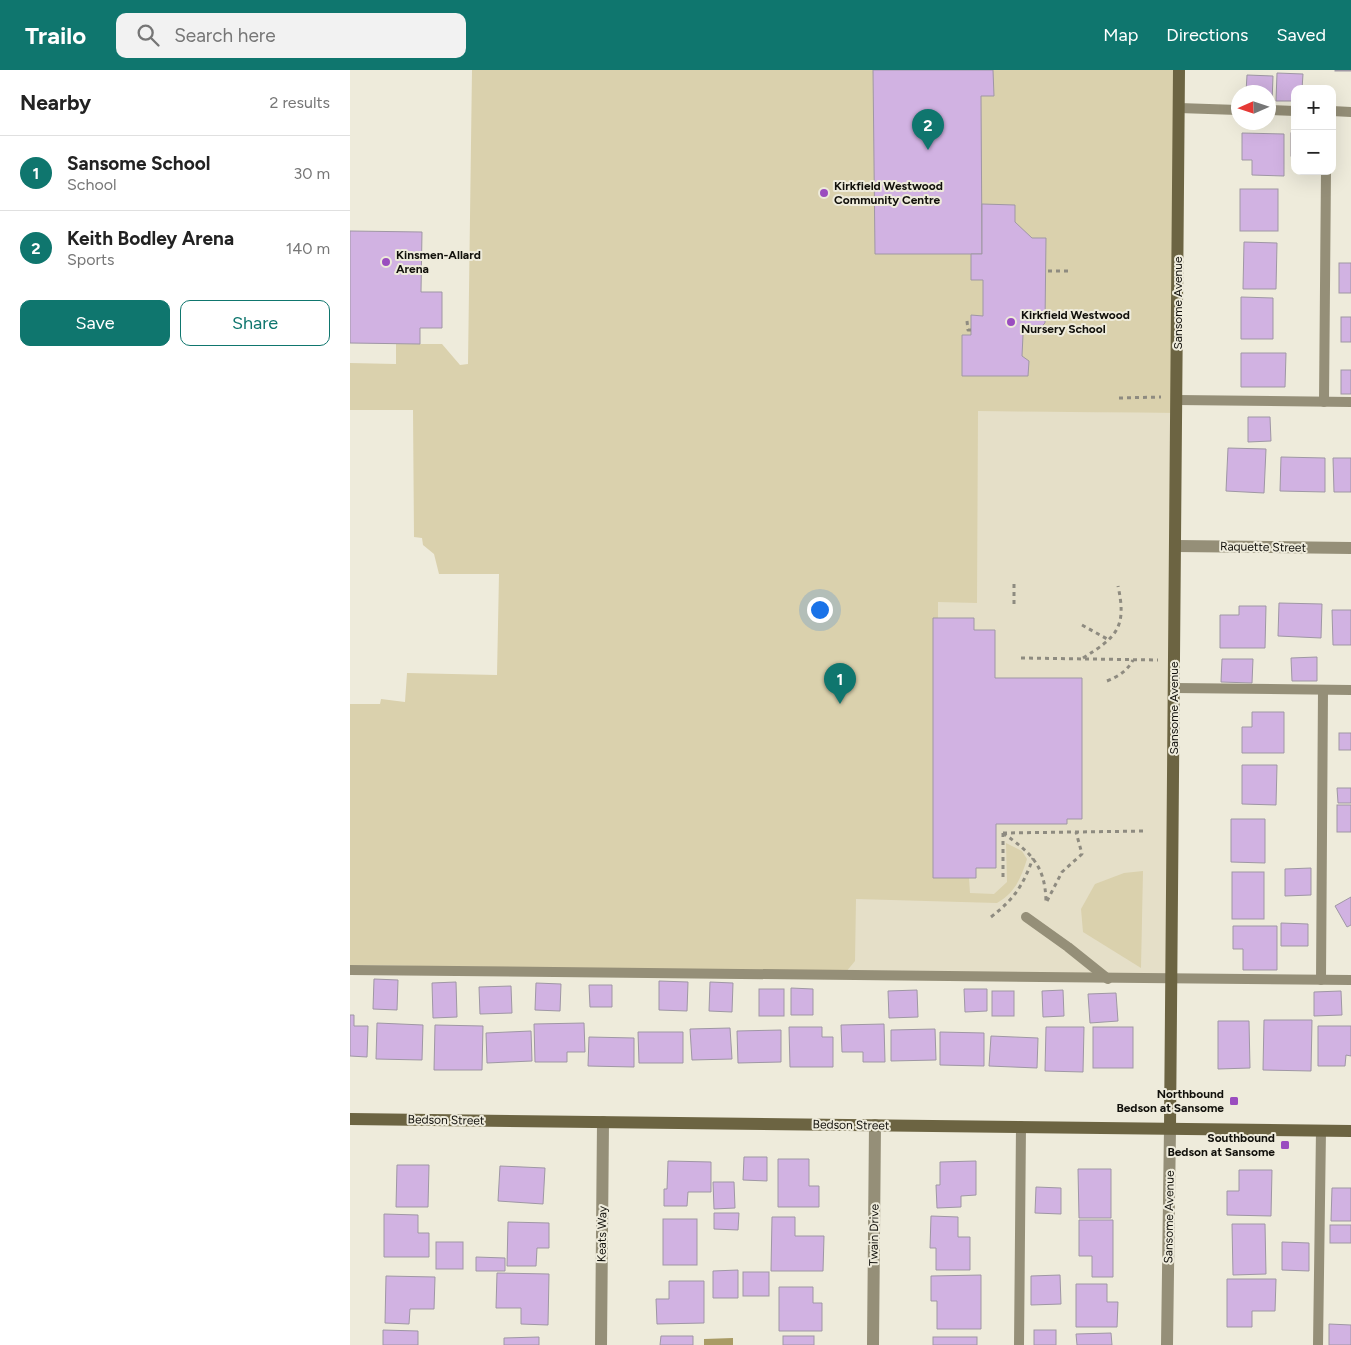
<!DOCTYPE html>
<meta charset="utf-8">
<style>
:root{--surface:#fff;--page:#f2f2f2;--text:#222;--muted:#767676;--line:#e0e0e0;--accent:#0f766e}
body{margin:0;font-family:Figtree,sans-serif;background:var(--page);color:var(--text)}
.controls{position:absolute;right:15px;top:15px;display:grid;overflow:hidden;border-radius:10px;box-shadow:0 5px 20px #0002}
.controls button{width:45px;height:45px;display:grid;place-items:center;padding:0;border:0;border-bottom:1px solid var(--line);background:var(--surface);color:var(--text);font:25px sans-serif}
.compass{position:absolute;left:881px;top:15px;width:45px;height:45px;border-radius:50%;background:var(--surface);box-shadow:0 5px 20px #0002;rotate:267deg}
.you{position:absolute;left:469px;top:539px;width:18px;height:18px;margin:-12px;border:4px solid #fff;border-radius:50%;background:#1a73e8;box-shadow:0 0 0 8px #1a73e833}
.badge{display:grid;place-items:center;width:32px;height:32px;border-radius:50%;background:var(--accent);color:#fff;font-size:16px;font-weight:700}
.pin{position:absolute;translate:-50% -41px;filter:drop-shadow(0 1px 2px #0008)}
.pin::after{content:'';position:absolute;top:26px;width:18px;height:15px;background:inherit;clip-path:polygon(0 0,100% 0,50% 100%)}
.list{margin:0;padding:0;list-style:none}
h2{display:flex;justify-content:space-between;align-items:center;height:65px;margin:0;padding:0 20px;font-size:21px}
h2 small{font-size:16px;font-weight:400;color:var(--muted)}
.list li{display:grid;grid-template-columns:32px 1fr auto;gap:15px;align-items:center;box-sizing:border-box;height:75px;padding:0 20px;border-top:1px solid var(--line)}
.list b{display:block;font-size:19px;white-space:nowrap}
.list p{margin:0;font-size:16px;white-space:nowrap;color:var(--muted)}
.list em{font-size:16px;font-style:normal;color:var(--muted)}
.actions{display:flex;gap:10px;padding:15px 20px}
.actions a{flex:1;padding:11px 0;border:1px solid var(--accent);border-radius:10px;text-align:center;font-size:18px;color:var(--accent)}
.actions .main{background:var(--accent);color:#fff}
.icon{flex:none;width:28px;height:28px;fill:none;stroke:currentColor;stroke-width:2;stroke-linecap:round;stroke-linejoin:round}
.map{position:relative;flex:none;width:1001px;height:1275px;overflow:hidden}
header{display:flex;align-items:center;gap:30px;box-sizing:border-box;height:70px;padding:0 25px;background:var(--accent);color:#fff}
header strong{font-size:24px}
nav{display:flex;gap:28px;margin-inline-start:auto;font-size:18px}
.search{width:350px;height:45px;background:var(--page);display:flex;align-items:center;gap:12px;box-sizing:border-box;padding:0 18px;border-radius:10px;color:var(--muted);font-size:19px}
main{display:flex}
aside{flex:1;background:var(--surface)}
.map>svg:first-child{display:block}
.built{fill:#e5dfc8}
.green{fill:#dad1ad}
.water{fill:#a99b65}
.building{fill:#d1b2e2;stroke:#9f97a4}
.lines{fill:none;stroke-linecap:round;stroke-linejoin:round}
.path{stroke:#8e8b80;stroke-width:3;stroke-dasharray:4 4;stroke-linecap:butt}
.lane{stroke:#958f78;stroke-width:10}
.street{stroke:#958f78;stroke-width:12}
.secondary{stroke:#6c6442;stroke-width:12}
.poi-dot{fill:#9a4dbf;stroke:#eeebdb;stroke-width:2}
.labels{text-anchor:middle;stroke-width:4;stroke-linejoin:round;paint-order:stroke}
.poi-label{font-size:12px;font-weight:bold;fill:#11100b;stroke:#eeebdb;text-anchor:start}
.street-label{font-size:12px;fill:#11100b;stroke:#eeebdb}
</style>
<header>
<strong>Trailo</strong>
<div class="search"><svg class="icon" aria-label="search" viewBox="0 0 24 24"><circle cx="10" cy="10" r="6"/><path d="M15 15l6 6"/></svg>Search here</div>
<nav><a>Map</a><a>Directions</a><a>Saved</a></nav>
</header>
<main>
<aside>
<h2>Nearby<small>2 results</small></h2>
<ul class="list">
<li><span class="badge">1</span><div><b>Sansome School</b><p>School</p></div><em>30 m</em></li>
<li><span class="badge">2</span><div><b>Keith Bodley Arena</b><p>Sports</p></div><em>140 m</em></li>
</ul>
<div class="actions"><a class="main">Save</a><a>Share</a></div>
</aside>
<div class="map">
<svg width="1001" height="1275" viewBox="0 0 1001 1275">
<rect width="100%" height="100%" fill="#eeebdb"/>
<!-- built -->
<polygon class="built" points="489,339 827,343 821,909 158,902"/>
<!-- green -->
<g class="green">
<path d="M122 0H829L827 343 628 341 627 533 588 532V548H583V808H619L620 823 644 824 657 812 656 773 672 781 677 789C671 808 665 823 647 833L506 829 505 891 496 902 0 895V634H30L31 629 55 632 57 603 147 605 149 504H89L84 484 73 475 72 468 64 467 63 340H0V293L46 294V274H92L110 295 118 294Z"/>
<polygon points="793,801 791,898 733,862 731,839 745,814 774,803"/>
</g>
<!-- water -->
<polygon class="water" points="383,1268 383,1275 354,1275 354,1269"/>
<!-- building -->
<g class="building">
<polygon points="523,0 643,0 644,26 631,26 632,184 525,184"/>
<rect x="985" y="0" width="16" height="1"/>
<polygon points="927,3 953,4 952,19 945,19 945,31 926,31"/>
<polygon points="897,5 923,6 922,33 918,33 918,22 896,22"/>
<polygon points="892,63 934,64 934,106 902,105 902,90 892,90"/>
<rect x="941" y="63" width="4" height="23"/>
<rect x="890" y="119" width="38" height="42"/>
<polygon points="632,134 665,135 665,152 682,168 696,168 695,253 683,265 678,260 673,265 672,286 679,291 678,306 612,306 612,265 621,265 621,245 633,246 633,210 621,210 621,184 632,184"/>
<polygon points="0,161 72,162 71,222 92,222 92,258 70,258 70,274 0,273"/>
<polygon points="894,172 927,173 926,219 893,219"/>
<rect x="989" y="193" width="12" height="30"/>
<polygon points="891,227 923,228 923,269 891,269"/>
<rect x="991" y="247" width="10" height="25"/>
<polygon points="891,283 936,283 935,317 891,317"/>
<rect x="991" y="300" width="10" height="24"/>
<polygon points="898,347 920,347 921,371 898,372"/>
<polygon points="878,378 916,379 914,423 876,421"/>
<polygon points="931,387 975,388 975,422 930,421"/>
<polygon points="983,388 1001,388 1001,422 984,422"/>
<polygon points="929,533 972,534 971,568 928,566"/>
<polygon points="889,536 916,536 915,578 870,578 870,545 889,545"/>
<polygon points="982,540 1001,540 1001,575 983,575"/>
<polygon points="583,548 624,548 624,560 645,560 645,608 732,608 732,749 717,749 717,754 646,754 646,798 626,798 626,808 583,808"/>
<polygon points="967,587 967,611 942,611 941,588"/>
<polygon points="872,589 903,589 902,613 871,612"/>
<polygon points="902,642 934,642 934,683 892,683 892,657 902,657"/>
<rect x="989" y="663" width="12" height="17"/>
<polygon points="892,695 927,695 926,735 892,734"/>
<polygon points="987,718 1001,718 1001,733 988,733"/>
<rect x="987" y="735" width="14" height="27"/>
<polygon points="881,749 915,749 915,793 881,792"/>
<polygon points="961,798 961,825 935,826 935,799"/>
<rect x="882" y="802" width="32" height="47"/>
<polygon points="1001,827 1001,855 997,857 985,836"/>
<polygon points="931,853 958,854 958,876 931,876"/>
<polygon points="883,856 927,856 927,900 893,900 893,879 883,879"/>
<polygon points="24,909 48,910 47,940 23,939"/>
<polygon points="309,911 338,912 337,941 309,940"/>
<polygon points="106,912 107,947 83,948 82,913"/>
<polygon points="360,912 383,913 382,942 359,941"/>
<polygon points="186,913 211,914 210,941 185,940"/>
<polygon points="239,915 262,915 262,937 240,937"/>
<polygon points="161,916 162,943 130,944 129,917"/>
<polygon points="441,918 463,919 463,945 441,945"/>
<rect x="409" y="919" width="25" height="27"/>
<polygon points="614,919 637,919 637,941 615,942"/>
<polygon points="567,920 568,947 539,948 538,921"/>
<polygon points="713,920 714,946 693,947 692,921"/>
<rect x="642" y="921" width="22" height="25"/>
<polygon points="991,921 992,945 964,946 964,922"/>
<polygon points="766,923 768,951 740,953 738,924"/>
<polygon points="0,945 4,945 4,956 18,956 17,987 0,986"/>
<polygon points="914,950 962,950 961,1001 913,1000"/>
<polygon points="868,951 899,951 900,998 868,999"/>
<polygon points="27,953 73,955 72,990 26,989"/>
<polygon points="234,953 235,982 217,982 217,992 185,992 184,954"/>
<polygon points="534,954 535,992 513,992 513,982 492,982 491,955"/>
<polygon points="85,955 133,956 132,1000 84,1000"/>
<polygon points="968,956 1001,956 1001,986 996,985 995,996 968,996"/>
<polygon points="439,957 472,957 472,967 483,967 483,997 440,997"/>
<polygon points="696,957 734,957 733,1002 695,1001"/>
<rect x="743" y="957" width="40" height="41"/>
<polygon points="380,958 382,989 342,990 340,959"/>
<polygon points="585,959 586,990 541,991 541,960"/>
<polygon points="431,960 431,992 388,993 387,961"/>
<polygon points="181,961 182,991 137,993 136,963"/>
<polygon points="288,962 333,962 333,993 289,993"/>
<polygon points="590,962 634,963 634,996 590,995"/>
<polygon points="641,966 688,968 687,998 639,996"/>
<polygon points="239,967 284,968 284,997 238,996"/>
<polygon points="394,1087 417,1087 417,1111 393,1110"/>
<polygon points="428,1089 459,1089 459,1116 469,1116 469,1137 428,1137"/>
<polygon points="318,1091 361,1092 361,1122 338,1122 337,1136 314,1136 314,1119 317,1119"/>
<polygon points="626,1091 626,1125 611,1126 611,1137 587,1138 586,1115 590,1115 590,1092"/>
<polygon points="47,1095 79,1095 78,1137 46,1137"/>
<polygon points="150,1096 195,1098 193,1134 148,1131"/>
<polygon points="728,1099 761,1099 761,1148 729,1148"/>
<polygon points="889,1100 922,1100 921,1146 877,1145 877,1121 889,1121"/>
<polygon points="363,1112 384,1112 385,1138 364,1139"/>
<polygon points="686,1117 711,1118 711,1144 685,1143"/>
<polygon points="982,1118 1001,1118 1001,1151 981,1151"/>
<polygon points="364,1143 389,1143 388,1160 364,1159"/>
<polygon points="34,1144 68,1145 68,1163 79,1163 79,1187 34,1187"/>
<polygon points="581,1146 608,1147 608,1167 620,1167 620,1200 586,1200 586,1178 580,1178"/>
<polygon points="422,1147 445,1147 445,1166 474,1166 473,1201 421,1201"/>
<rect x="313" y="1149" width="34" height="46"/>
<polygon points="729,1150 763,1150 763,1207 742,1207 742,1186 729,1186"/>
<polygon points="158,1152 199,1153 199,1178 187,1178 186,1196 157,1196"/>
<polygon points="882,1154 915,1154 916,1204 883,1205"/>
<rect x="980" y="1155" width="21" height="18"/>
<rect x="86" y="1172" width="27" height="27"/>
<polygon points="932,1172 959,1173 959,1201 932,1200"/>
<polygon points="126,1187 155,1188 155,1201 126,1201"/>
<polygon points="388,1200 388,1228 363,1228 363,1201"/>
<rect x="393" y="1202" width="26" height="24"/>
<polygon points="147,1203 199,1204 198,1255 171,1254 171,1238 146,1238"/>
<polygon points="631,1205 631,1259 587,1259 587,1231 581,1231 581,1206"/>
<polygon points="710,1205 711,1234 681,1235 681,1206"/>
<polygon points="36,1206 85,1207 84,1239 60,1239 59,1254 35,1253"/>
<polygon points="877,1209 926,1209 925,1241 902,1241 902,1257 877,1257"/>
<polygon points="319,1211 354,1211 354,1253 307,1254 306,1229 319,1229"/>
<polygon points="726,1214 757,1214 757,1232 768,1232 767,1257 726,1257"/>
<polygon points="429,1217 463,1217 463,1233 472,1233 472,1261 429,1261"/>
<polygon points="979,1254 1001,1255 1001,1275 979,1275"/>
<polygon points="33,1260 68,1261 68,1275 33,1275"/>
<rect x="684" y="1260" width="22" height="15"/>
<polygon points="761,1263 762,1275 727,1275 726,1264"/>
<polygon points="311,1266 343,1266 343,1275 310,1275"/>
<rect x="433" y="1266" width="31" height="9"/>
<polygon points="189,1267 189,1275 154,1275 154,1268"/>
<rect x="583" y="1267" width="44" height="8"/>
</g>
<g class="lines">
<!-- path -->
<g class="path">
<polyline points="698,201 719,201"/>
<polyline points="617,251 618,260 621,260"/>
<polyline points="687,261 693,265"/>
<polyline points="769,328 811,327"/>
<polyline points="664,534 664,513"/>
<polyline points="732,555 759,570"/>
<polyline points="671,588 808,590"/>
<path d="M733 588C767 567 777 557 768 516"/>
<path d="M757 611C769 606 777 601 783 590"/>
<polyline points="653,763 796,761"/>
<path d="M653 763C681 783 695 795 696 831"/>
<polyline points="653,763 653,808"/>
<polyline points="697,831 712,802 732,784 726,762"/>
<path d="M641 847C664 829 673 816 683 788"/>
</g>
<!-- lane -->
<g class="lane">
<polyline points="829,38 888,40"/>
<polyline points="918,40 945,41"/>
<polyline points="982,41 1001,42"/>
<polyline points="827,330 1001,332"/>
<polyline points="974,332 976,101"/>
<polyline points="825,618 1001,620"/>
<polyline points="676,847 718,877 758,909"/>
<polyline points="0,900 1001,910"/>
<polyline points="971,910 973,620"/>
<polyline points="669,1275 671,1056"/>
<polyline points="968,1275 971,1060"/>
</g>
<!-- street -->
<g class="street">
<polyline points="826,476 1001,478"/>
<polyline points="251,1275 253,1052"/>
<polyline points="523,1275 525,1055"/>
<polyline points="817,1275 820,1058"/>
</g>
<!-- secondary -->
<g class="secondary">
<polyline points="0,1049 1001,1061"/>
<polyline points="820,1058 829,0"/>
</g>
</g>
<!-- markers -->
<g class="poi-dot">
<circle cx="474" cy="123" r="5"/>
<circle cx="36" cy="192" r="5"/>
<circle cx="661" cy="252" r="5"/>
<rect x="879" y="1026" width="10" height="10" rx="2.5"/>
<rect x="930" y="1070" width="10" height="10" rx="2.5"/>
</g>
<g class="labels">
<!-- poi labels -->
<g class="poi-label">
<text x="484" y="120">Kirkfield Westwood<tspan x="484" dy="14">Community Centre</tspan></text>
<text x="46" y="189">Kinsmen-Allard<tspan x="46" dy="14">Arena</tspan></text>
<text x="671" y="249">Kirkfield Westwood<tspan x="671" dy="14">Nursery School</tspan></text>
<text x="874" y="1028" text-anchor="end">Northbound<tspan x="874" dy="14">Bedson at Sansome</tspan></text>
<text x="925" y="1072" text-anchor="end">Southbound<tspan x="925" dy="14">Bedson at Sansome</tspan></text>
</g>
<!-- street labels -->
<g class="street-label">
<text transform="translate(828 233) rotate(-90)" y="4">Sansome Avenue</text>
<text transform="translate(913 477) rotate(1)" y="4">Raquette Street</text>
<text transform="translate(824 638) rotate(-90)" y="4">Sansome Avenue</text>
<text transform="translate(96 1050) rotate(1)" y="4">Bedson Street</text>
<text transform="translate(501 1055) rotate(1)" y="4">Bedson Street</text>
<text transform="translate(819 1147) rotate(-89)" y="4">Sansome Avenue</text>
<text transform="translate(252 1164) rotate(-89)" y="4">Keats Way</text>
<text transform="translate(524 1165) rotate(-89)" y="4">Twain Drive</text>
</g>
</g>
</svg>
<div class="controls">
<button>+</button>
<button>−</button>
</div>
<svg class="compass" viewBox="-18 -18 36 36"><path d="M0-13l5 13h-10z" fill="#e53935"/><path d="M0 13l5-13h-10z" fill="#767676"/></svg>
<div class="you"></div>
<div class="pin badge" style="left:490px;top:634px">1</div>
<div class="pin badge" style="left:578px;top:80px">2</div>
</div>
</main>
